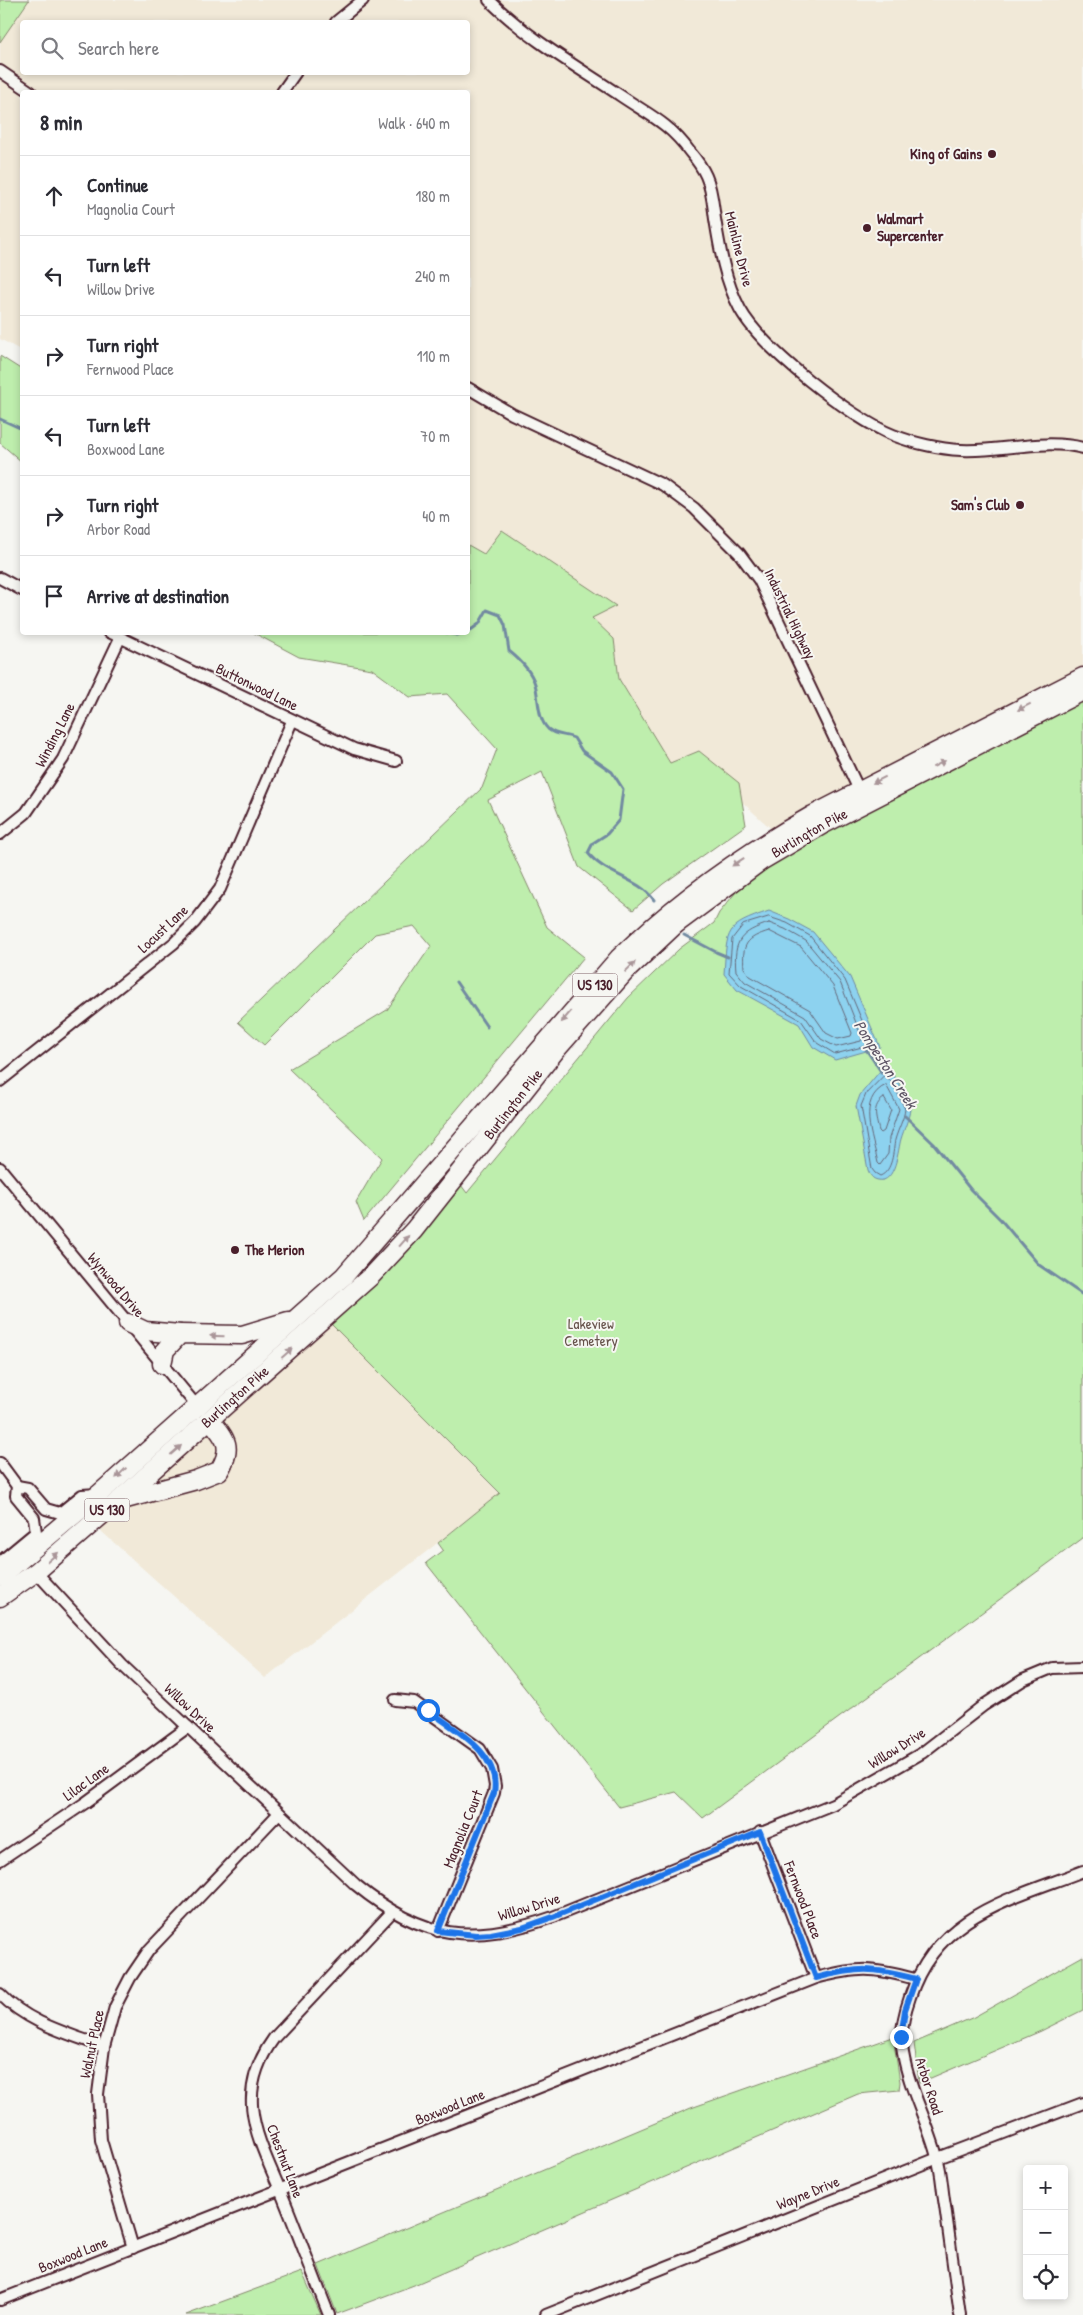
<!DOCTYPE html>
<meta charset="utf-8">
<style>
:root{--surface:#fff;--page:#f7f7f7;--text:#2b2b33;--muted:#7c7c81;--line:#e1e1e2}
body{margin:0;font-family:"Patrick Hand",sans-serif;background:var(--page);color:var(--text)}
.controls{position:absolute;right:15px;bottom:15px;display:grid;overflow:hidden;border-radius:5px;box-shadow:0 2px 8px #0003}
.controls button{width:45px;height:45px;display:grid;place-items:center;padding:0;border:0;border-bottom:1px solid var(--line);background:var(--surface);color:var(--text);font:25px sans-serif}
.stop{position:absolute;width:15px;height:15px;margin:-11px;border:4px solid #1a73e8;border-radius:50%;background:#fff}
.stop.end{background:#1a73e8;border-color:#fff;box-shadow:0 1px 5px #0008}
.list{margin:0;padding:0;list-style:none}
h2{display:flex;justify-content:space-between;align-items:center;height:65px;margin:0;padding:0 20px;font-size:21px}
h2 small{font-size:16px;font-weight:400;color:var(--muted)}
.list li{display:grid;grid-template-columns:32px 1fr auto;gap:15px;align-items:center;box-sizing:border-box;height:80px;padding:0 20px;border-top:1px solid var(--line)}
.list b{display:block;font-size:19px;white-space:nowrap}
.list p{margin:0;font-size:16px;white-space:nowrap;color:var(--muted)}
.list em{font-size:16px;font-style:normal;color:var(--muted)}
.icon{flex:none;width:28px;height:28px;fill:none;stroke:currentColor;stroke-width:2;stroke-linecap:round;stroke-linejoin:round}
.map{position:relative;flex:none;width:1083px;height:2315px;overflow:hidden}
.search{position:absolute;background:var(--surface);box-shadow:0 2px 8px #0003;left:20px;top:20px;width:450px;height:55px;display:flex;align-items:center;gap:12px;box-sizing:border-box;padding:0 18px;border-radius:5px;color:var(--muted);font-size:19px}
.panel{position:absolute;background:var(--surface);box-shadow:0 2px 8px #0003;left:20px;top:90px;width:450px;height:545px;border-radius:5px}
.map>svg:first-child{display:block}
.built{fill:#f1e9d8;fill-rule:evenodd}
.green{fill:#beeead;stroke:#84866c}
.water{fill:#8dd2ef;stroke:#728aa1}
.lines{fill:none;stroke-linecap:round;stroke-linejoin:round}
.shore{stroke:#656779;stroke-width:1}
.stream{stroke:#728aa1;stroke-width:3}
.street-casing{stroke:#4a1f2b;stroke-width:14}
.highway-casing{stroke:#4a1f2b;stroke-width:21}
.street{stroke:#f6f6f2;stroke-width:10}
.highway{stroke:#f6f6f2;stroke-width:18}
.oneway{fill:#a99598}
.route{stroke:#1a73e8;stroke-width:6}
.poi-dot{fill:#4a1f2b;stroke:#f6f6f2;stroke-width:2}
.labels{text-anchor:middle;stroke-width:4;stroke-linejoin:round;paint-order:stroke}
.shield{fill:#f6f6f2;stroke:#7e6067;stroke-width:1}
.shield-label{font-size:14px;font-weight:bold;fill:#4a1f2b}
.poi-label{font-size:15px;font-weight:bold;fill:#4a1f2b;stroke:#f6f6f2;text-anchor:end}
.street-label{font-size:15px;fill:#4a1f2b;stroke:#f6f6f2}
.park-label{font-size:15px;fill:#67534c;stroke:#f6f6f2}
.water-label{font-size:16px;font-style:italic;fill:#5e5566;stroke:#f6f6f2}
</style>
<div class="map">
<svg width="1083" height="2315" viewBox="0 0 1083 2315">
<rect width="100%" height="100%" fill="#f6f6f2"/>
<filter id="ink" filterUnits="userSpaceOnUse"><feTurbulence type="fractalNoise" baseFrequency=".02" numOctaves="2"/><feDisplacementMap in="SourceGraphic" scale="10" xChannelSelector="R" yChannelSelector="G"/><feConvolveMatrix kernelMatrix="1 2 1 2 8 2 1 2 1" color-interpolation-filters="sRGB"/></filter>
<g filter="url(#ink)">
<!-- built -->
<g class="built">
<path d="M0 0H1083V677L778 835 691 755 670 764 619 679 615 646 608 634 591 618 598 614 493 542 484 554 468 545V92H22V351L0 339ZM22 22H468V72H22Z"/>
<polygon points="326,1319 500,1494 265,1678 92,1523"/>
</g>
<!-- green -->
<g class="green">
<polygon points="0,0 29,0 0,42"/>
<polygon points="0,356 22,370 22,462 0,443"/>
<polygon points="502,530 616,606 592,618 614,639 619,679 670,763 699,751 739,783 746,825 663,884 633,910 579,867 542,772 488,800 547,927 584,957 364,1221 356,1202 382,1158 289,1069 387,1010 431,946 414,926 375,934 264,1045 238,1022 482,788 497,749 447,694 410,697 372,669 299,657 254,633 468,632 468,545 484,554"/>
<polygon points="1083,691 1083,1538 703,1818 676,1792 619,1807 426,1563 443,1550 438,1543 500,1493 326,1319 455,1177 467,1193 628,998 679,949 714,923 719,913 761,861"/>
<polygon points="1083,1956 1083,2010 1041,2031 919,2083 914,2043 974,2017"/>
<polygon points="893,2037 900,2082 899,2090 858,2094 414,2285 337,2314 318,2265 691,2108"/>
<polygon points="302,2272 321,2315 186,2315"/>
</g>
<!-- water -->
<g class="water">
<path d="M769 911 789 919 813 932 850 977 880 1047 835 1060 813 1047 799 1024 737 990 724 974C727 929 725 926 769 911Z"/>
<path d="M886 1070C896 1074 909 1098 910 1109 909 1119 904 1129 901 1139 898 1149 896 1184 878 1180 872 1179 870 1175 868 1170L856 1106 860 1095 880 1071Z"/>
</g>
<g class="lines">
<!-- shore -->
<g class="shore">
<polygon points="769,917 787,923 810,936 845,980 871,1042 870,1045 835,1054 817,1043 801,1020 741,986 729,973 732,939 743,925"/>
<path d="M769 923 785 929 806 941 840 982 862 1038 861 1041 836 1047 821 1039 805 1016 745 982 736 971C733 940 741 932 769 923Z"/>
<path d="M769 931 801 947 833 986 852 1033 851 1036 838 1039 826 1033 810 1010 750 976 744 968C742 944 746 938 769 931Z"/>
<path d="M885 1075 894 1085 905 1109C904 1119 898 1129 895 1140 893 1151 893 1171 880 1176L875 1173 872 1169 861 1106 866 1094Z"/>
<path d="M886 1085 899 1109 889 1138 888 1154 880 1165 878 1163C873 1138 856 1099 886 1085Z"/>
<path d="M884 1098 891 1110 884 1131 881 1133 879 1131C876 1118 871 1106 884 1098Z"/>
</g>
<!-- stream -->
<g class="stream">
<polyline points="0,419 22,429"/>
<polyline points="443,632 457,635 467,632"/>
<path d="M468 632 479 624 487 610 500 615 505 625 509 651C519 659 531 671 535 684 539 698 537 718 548 729 556 736 565 734 574 738L582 751 612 772 623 789 619 820 607 834 593 843 588 853C605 875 637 877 654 900"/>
<polyline points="684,935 716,952 728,957"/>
<polyline points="456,982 487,1027"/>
<polyline points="865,1048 882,1073"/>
<polyline points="905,1116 934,1144 971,1190 1001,1220 1039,1265 1083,1295"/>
</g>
<!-- street casing -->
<g class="street-casing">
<g id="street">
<path d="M489 0C527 38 576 66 621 96 649 115 669 123 690 152 696 159 702 167 706 176 712 189 713 205 715 219 720 250 725 281 740 309 762 349 851 418 893 435 913 443 940 449 961 450 1002 452 1042 438 1083 448"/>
<polyline points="336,22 363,0"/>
<polyline points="0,71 31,92"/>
<polyline points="282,92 296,72"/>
<polyline points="468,388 512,414 663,485 694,508 739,553 759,580 859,790"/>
<polyline points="0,578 22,590"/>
<polyline points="109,632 354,749 396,761"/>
<polyline points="0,834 26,813 63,759 120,638"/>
<polyline points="0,1081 174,943 195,922 220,889 292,721"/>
<polyline points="0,1168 200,1410"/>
<polyline points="0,1463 17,1486 16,1496 34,1518 36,1532 1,1561 0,1568"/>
<polyline points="17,1486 28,1488 46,1509 60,1513 82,1495 97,1494"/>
<path d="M36 1572 122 1665 356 1885C423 1940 473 1945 553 1917L833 1804 922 1753 984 1705 1023 1680 1052 1668 1083 1667"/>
<polyline points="395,1700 414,1702 480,1749 492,1769 495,1786 494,1793 438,1931"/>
<polyline points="760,1832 816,1978"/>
<polyline points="0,1860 85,1803 188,1727"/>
<path d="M0 1994C28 2023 67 2033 104 2047"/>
<polyline points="133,2248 101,2140 98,2094 104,2047 115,2007 130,1978 149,1950 279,1813"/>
<path d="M0 2300 816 1978C860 1967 871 1967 915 1979"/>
<path d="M329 2315C314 2277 300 2239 285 2202 261 2142 230 2098 274 2038L392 1912"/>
<polyline points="546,2315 938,2158 1083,2103"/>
<path d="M960 2315C955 2279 950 2242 945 2206 942 2190 942 2173 937 2157 928 2122 909 2089 903 2053 899 2034 904 2014 910 1997 937 1914 1011 1899 1083 1871"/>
</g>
</g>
<!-- highway casing -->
<g class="highway-casing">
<g id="highway">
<polyline points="128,1323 145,1331 180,1334"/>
<polyline points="162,1364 165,1350 180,1334 242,1335 288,1321"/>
<path d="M122 1500 196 1480 219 1471C233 1448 227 1439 210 1420"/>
<path d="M0 1577 99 1494 344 1276 619 958C676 902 742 855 813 815L1083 677"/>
<path id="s1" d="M0 1597 36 1572 119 1500 371 1276 414 1230 556 1050 625 972 676 924 761 861 822 825 1083 691"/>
</g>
</g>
<!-- street -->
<use href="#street" class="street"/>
<!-- highway -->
<use href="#highway" class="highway"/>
</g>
<!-- one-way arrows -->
<defs><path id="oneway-solid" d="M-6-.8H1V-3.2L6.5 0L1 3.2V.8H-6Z" transform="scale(1.25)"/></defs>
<g class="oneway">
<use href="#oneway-solid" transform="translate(1024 707) rotate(153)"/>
<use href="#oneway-solid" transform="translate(939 764) rotate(-27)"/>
<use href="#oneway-solid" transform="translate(879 780) rotate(153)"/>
<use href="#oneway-solid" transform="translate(738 862) rotate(146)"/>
<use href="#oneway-solid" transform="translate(630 967) rotate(-44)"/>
<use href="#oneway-solid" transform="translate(566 1017) rotate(130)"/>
<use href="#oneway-solid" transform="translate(404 1241) rotate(-49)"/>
<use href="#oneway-solid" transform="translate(217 1336) rotate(-178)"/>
<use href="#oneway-solid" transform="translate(287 1353) rotate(-42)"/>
<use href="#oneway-solid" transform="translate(176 1450) rotate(-41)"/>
<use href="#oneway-solid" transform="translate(121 1473) rotate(136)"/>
<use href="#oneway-solid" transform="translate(53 1557) rotate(-41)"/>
</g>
</g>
<g class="lines" filter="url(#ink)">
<!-- route -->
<path class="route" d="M428 1710C455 1730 501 1753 494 1793L438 1931 476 1935 491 1934 522 1928 553 1917 760 1832 816 1978C860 1967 871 1967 916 1979L905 2010 901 2037"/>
</g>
<!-- markers -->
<g class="poi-dot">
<circle cx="992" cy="154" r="5"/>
<circle cx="867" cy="228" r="5"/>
<circle cx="1020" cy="505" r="5"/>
<circle cx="235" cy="1250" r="5"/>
</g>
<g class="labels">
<!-- shield labels -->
<g class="shield">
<rect x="572.5" y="973.5" width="45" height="23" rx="4"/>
<rect x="84.5" y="1498.5" width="45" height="23" rx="4"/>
</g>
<g class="shield-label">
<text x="595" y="990">US 130</text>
<text x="107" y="1515">US 130</text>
</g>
<!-- poi labels -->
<g class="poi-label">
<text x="982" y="159">King of Gains</text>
<text x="877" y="224" text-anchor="start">Walmart<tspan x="877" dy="17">Supercenter</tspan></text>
<text x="1010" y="510">Sam's Club</text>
<text x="245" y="1255" text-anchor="start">The Merion</text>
</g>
<!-- street labels -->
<g class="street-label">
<text transform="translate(739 249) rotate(76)" y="5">Mainline Drive</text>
<text transform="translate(790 614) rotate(64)" y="5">Industrial Highway</text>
<text transform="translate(257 687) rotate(26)" y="5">Buttonwood Lane</text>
<text transform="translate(55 735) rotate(-63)" y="5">Winding Lane</text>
<text dy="5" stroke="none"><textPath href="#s1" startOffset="1119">Burlington Pike</textPath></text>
<text transform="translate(163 929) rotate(-43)" y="5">Locust Lane</text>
<text dy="5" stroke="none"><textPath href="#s1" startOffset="714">Burlington Pike</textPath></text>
<text transform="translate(116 1285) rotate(50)" y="5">Wynwood Drive</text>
<text dy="5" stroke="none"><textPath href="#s1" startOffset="309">Burlington Pike</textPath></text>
<text transform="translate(190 1708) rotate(43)" y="5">Willow Drive</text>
<text transform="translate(897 1748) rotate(-32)" y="5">Willow Drive</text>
<text transform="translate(86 1782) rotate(-36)" y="5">Lilac Lane</text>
<text transform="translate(463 1829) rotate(-68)" y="5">Magnolia Court</text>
<text transform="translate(803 1900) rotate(69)" y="5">Fernwood Place</text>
<text transform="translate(529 1907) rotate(-17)" y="5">Willow Drive</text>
<text transform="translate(92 2044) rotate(-78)" y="5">Walnut Place</text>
<text transform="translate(929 2086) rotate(72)" y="5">Arbor Road</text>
<text transform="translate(450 2107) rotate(-22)" y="5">Boxwood Lane</text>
<text transform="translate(285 2161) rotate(69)" y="5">Chestnut Lane</text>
<text transform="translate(808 2193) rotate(-22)" y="5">Wayne Drive</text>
<text transform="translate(73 2255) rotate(-22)" y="5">Boxwood Lane</text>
</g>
<!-- park labels -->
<g class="park-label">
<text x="591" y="1329">Lakeview<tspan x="591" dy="17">Cemetery</tspan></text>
</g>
<!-- water labels -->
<g class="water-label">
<text transform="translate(886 1064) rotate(57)" y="6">Pompeston Creek</text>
</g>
</g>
</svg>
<div class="controls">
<button>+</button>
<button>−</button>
<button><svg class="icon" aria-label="locate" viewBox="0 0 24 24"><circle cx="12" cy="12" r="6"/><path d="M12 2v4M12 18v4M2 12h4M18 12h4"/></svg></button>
</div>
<div class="stop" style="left:428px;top:1710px"></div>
<div class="stop end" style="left:901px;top:2037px"></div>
<div class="search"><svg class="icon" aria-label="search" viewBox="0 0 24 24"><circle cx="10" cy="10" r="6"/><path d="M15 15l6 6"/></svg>Search here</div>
<section class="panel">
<h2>8 min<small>Walk · 640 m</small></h2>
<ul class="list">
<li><svg class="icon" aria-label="ahead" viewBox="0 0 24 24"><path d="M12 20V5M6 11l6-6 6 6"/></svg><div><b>Continue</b><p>Magnolia Court</p></div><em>180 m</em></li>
<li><svg class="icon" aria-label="left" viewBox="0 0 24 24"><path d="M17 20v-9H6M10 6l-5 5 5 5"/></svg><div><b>Turn left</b><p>Willow Drive</p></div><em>240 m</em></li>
<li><svg class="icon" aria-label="right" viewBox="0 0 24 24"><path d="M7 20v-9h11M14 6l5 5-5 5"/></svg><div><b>Turn right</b><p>Fernwood Place</p></div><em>110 m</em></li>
<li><svg class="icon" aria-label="left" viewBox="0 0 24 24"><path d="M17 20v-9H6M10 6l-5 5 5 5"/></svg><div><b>Turn left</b><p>Boxwood Lane</p></div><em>70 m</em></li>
<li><svg class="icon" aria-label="right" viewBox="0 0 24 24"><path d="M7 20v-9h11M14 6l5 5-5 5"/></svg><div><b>Turn right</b><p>Arbor Road</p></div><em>40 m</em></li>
<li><svg class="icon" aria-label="arrive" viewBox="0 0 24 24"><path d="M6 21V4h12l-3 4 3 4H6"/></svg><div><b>Arrive at destination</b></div></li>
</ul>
</section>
</div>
